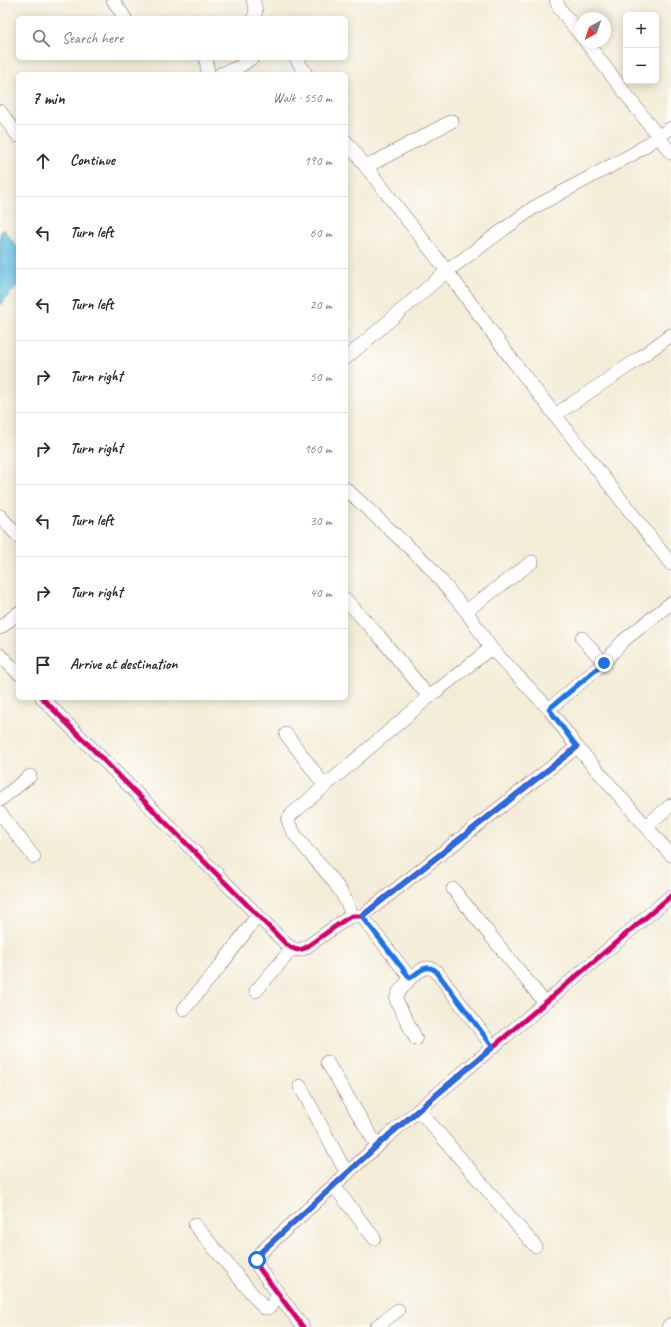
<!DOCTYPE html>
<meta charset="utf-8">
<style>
:root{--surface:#fff;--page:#f2f2f3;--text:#2b2b33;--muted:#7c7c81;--line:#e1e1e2}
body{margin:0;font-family:Caveat,sans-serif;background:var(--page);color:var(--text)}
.controls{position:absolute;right:12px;top:12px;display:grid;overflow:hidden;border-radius:6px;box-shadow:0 2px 10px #0003}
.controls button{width:36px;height:36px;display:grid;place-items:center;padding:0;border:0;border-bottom:1px solid var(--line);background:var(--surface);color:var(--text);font:20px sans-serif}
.compass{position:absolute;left:575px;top:12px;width:36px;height:36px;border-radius:50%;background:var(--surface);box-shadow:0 2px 10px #0003;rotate:220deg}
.stop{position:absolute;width:12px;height:12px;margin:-9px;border:3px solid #1a73e8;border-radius:50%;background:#fff}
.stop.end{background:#1a73e8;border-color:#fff;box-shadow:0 1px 4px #0008}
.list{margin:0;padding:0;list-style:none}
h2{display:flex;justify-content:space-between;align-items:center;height:52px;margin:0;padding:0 16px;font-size:17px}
h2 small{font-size:13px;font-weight:400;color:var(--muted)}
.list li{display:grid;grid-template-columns:26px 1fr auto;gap:12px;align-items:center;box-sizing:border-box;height:72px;padding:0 16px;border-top:1px solid var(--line)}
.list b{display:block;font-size:15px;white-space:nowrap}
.list em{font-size:13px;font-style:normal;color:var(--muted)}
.icon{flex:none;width:22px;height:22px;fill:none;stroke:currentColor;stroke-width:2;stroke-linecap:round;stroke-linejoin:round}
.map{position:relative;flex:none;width:671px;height:1327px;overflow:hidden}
.search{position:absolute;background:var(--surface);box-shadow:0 2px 10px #0003;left:16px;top:16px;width:332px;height:44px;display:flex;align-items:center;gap:10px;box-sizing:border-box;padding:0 14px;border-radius:6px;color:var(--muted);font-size:15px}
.panel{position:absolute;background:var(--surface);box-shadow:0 2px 10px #0003;left:16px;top:72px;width:332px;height:628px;border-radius:6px}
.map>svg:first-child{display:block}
.water{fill:#62bee0;stroke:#566e86}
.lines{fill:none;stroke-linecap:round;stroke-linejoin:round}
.street-casing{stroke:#856768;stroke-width:14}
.street{stroke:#fff;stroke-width:13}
.cycleway-casing{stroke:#fdfcf7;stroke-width:8}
.cycleway{stroke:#d6006c;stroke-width:5}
.route{stroke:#1a73e8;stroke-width:5}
</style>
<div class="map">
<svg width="671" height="1327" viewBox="0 0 671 1327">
<rect width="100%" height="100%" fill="#fdfcf7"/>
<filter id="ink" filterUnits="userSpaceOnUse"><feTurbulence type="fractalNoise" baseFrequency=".025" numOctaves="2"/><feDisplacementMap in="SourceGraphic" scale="8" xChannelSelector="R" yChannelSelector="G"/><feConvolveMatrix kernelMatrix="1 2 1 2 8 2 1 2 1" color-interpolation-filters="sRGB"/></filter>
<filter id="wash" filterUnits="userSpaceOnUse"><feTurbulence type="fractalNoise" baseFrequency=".012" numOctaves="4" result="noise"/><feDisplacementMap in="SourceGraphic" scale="16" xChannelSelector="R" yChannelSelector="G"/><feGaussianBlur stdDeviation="0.9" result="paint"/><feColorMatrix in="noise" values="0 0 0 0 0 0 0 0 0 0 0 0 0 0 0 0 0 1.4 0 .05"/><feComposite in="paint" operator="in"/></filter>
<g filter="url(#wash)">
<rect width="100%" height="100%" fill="#f3edd8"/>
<!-- water -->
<polygon class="water" points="3,229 18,248 18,285 0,305 0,234"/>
</g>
<g filter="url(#ink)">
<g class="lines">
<!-- street casing -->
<g class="street-casing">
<g id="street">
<polyline points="113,0 125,18"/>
<path d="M253 0C255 6 258 12 253 18"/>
<polyline points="556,0 560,9 581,36"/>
<polyline points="586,42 671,153"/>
<polyline points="206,58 208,74"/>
<polyline points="296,58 306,74"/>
<polyline points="220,74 239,67 252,58"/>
<polyline points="0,111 18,136"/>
<polyline points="346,141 447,271 513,361 671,564"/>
<polyline points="366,167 452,121"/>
<polyline points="346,358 447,271 533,208 633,154 671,128"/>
<polyline points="555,415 634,362 671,335"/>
<polyline points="346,489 428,565 466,611 491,648 549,709 577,747 671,855"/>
<polyline points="0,516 18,536"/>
<polyline points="346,600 379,636 429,697"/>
<polyline points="466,611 532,562"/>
<polyline points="0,628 18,613"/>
<polyline points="582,638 604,663"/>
<polyline points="0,655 18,673"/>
<path d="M42 698 286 944C293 949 297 952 305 948L346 919 352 916H362L577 747"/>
<polyline points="549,709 604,663 623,641 671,603"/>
<polyline points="286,734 325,786"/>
<polyline points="0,800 30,776"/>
<polyline points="0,813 34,857"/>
<polyline points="646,826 671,805"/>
<polyline points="453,889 545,1003"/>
<path d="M352 916C344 889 324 870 306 849 299 840 291 832 288 820L292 814 429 697 491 648"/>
<path d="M362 916 410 978C406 986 397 990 396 1000L416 1039"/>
<path d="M410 978C419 972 426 963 436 971L493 1047"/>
<polyline points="256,991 292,949"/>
<polyline points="184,1009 221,965 258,915"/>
<polyline points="327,1062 377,1146"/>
<polyline points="300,1086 347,1174"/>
<polyline points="419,1110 535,1246"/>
<polyline points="334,1186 374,1238"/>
<polyline points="195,1225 264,1308 268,1308 272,1305 278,1294"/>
<polyline points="303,1327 259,1268 257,1260 260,1253 389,1135 671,896"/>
<polyline points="376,1327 398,1310"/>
<polyline points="668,1327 671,1324"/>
</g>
</g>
<!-- street -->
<use href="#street" class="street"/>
<!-- cycleway casing -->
<g class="cycleway-casing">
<g id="cycleway">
<path d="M42 698 286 944C293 949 297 952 305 948L346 919 352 916H362L577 747"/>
<polyline points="303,1327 259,1268 257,1260 260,1253 389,1135 671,896"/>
</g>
</g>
<!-- cycleway -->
<use href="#cycleway" class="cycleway"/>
</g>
</g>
<g class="lines" filter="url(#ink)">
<!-- route -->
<path class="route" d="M257 1260 260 1253 389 1135 493 1047 436 971C426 963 419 972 410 978L362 916 577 747 549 709 604 663"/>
</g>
</svg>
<div class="controls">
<button>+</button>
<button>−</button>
</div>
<svg class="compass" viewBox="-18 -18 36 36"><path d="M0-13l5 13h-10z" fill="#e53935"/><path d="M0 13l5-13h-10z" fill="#7c7c81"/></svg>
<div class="stop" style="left:257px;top:1260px"></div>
<div class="stop end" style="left:604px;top:663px"></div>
<div class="search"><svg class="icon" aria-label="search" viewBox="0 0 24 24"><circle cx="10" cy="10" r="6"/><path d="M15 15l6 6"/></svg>Search here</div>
<section class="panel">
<h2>7 min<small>Walk · 550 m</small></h2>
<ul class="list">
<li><svg class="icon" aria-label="ahead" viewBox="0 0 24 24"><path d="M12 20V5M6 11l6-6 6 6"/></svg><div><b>Continue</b></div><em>190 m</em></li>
<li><svg class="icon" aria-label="left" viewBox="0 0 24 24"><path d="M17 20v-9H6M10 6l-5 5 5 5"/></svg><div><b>Turn left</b></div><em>60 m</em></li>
<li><svg class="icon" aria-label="left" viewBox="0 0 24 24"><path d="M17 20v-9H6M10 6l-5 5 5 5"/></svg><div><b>Turn left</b></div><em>20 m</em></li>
<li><svg class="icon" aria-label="right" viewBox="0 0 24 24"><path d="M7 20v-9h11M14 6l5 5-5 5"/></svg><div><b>Turn right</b></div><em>50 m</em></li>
<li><svg class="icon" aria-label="right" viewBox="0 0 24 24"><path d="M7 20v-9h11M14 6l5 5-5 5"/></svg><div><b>Turn right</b></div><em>160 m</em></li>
<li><svg class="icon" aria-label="left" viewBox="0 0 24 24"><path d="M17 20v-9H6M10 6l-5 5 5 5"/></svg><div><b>Turn left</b></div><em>30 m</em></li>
<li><svg class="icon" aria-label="right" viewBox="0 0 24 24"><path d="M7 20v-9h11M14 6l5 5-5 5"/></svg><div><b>Turn right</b></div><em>40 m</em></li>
<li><svg class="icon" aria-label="arrive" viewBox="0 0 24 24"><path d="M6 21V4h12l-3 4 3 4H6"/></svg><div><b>Arrive at destination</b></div></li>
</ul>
</section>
</div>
